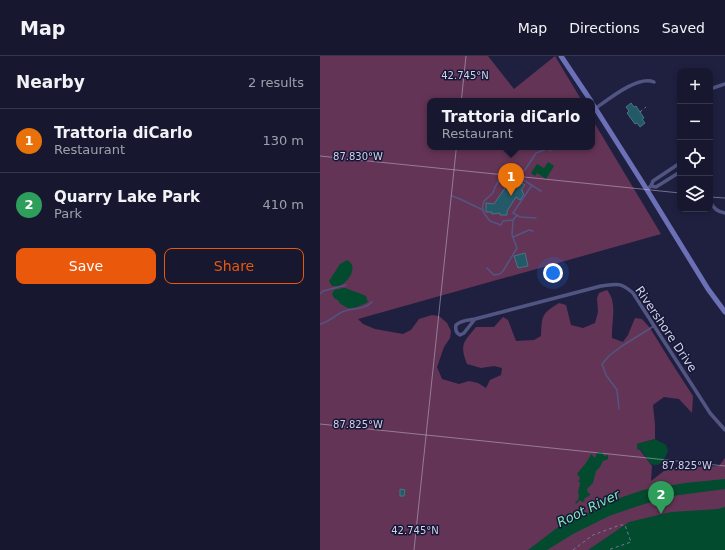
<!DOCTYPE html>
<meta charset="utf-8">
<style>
:root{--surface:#171830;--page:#24253c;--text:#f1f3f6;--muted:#9ea0ab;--line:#36374c;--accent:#ea580c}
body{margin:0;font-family:"DejaVu Sans",sans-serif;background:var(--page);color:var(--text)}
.controls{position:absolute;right:12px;top:12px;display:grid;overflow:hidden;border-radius:8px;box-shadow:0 2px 6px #0003}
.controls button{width:36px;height:36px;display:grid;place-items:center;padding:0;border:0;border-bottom:1px solid var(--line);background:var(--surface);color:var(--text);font:20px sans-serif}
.you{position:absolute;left:233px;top:217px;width:14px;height:14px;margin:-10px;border:3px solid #fff;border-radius:50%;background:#1a73e8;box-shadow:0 0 0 6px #1a73e833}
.badge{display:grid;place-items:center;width:26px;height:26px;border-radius:50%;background:var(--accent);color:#fff;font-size:13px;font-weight:700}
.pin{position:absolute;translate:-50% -33px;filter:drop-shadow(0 1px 2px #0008)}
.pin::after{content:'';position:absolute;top:21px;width:14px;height:12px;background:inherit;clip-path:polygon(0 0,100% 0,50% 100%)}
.popup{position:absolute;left:107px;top:42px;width:168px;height:52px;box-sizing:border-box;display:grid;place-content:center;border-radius:8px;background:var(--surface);filter:drop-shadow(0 1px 3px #0005);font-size:13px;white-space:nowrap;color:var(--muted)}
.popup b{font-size:15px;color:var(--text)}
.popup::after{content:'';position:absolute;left:50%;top:100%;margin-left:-8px;border:8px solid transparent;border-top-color:var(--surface)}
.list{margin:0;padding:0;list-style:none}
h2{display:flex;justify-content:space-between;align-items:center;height:52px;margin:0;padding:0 16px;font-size:17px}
h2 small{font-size:13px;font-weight:400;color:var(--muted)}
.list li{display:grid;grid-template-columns:26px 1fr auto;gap:12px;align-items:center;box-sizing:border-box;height:64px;padding:0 16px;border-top:1px solid var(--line)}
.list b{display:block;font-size:15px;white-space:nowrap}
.list p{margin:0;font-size:13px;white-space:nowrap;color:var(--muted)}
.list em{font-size:13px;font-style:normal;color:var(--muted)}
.actions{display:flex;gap:8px;padding:12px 16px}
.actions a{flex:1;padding:9px 0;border:1px solid var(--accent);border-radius:8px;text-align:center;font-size:14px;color:var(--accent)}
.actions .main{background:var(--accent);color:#fff}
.icon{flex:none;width:22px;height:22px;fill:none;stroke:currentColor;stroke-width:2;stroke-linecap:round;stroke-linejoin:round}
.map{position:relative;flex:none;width:405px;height:494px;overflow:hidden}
header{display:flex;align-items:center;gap:24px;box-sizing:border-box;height:56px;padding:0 20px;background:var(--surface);border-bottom:1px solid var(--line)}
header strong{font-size:19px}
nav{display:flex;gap:22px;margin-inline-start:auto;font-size:14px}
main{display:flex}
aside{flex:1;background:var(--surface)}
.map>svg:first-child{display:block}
.green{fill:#643456}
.water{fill:#034b2f}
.building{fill:#245968;stroke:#447685}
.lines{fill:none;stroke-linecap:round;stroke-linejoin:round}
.path{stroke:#777994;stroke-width:1;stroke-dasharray:3 3;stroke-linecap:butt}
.lane{stroke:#525582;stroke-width:1.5}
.street{stroke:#525582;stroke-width:3.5}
.secondary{stroke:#6c70b7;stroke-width:5}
.ticks{fill:none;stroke:#d0d2e8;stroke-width:1;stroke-opacity:0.45}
.labels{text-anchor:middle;stroke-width:3;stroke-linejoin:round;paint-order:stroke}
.street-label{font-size:12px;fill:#d0d2e8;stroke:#161736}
.water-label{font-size:13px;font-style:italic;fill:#7bebb2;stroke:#161736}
.ticks-label{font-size:10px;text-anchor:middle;fill:#d0d2e8;stroke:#161736;stroke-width:3;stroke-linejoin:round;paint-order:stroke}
</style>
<header>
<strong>Map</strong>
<nav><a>Map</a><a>Directions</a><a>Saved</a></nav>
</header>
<main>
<aside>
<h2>Nearby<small>2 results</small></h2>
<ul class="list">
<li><span class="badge" style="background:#e8710a">1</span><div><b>Trattoria diCarlo</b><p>Restaurant</p></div><em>130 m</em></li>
<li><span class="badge" style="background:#2e9e5b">2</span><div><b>Quarry Lake Park</b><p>Park</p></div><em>410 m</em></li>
</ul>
<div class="actions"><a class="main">Save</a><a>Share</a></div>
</aside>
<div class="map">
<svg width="405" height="494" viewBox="0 0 405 494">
<rect width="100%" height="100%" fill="#1f2040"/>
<!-- green -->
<path class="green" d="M0 0H168L194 33 235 0 262 45H110V91H272V63L341 178 38 263 43 268 55 273 83 278 91 274 99 263 112 259 119 260 127 267 131 275 130 282 124 291 117 311 122 323 139 328 149 325 158 327 166 332 170 324 181 319 182 312 174 310 161 312 147 308C139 288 144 286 156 271H174L183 261 188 264 196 285 214 284 221 280C222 260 221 258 239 247L246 249 251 269 263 272 275 267 278 256 277 242 279 237 287 234C298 247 291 267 292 282L303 286 308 279 315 262 322 263 330 272 351 306 373 340 372 357 359 343 344 341 333 349 335 369V383L317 388V393L320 394 332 410 331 425 344 415 358 412 399 410 405 402V494H0Z"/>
<!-- water -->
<g class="water">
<polygon points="228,106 234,110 226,123 217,117 215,120 211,117 217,108 224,112"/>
<path d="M27 204C39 210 29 226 19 230 18 230 14 230 12 230L10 227 9 225 20 208Z"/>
<path d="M23 232C28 232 29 234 33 235 38 237 42 238 46 240L48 246C43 249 33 253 28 252 25 251 22 248 19 247V245L14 242 12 238 14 234Z"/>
<path d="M335 383 346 389 348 394C346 402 339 414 330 407L321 394 317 393V388Z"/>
<path d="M277 396H282L284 400 288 399V403L283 405 280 411 276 415 273 427 267 433 268 437H270V439L264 443 265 445 262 446 260 444 256 448 255 446 258 444 259 440C257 435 260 431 260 426H258L260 422 257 418C262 411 268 406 271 398L275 402Z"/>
<polygon points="405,423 405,433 352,440 318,450 289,460 253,478 227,494 208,494 250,462 262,460 291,445 323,434 365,427"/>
<polygon points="405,451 405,494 268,494 309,466 351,456 398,453"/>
</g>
<!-- building -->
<g class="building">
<polygon points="311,47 314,51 316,50 324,62 322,63 325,67 320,71 317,67 315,68 307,57 309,55 306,51"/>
<polygon points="194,119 200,123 198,125 205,129 201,134 203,135 202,136 204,138 200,144 196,141 187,155 187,159 180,159 180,157 172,158 172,156 166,156 166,147 174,148"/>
<polygon points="205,197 208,210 198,212 194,200"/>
<polygon points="80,433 85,434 84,440 80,440"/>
</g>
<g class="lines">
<!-- path -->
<g class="path">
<polyline points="320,56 326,51"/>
<polyline points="253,494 273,479 300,469 305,469 311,486 288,494"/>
</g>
<!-- lane -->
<g class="lane">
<polyline points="230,95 233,91"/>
<polyline points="194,108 199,112 199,118"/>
<polyline points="199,118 205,114 216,97 224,94 227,91"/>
<polyline points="212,129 193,157 200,161 216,162"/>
<polyline points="132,140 140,143 163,154"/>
<path d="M197 159 193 164 183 165 181 169 170 165C166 160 161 155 163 148 164 143 168 142 171 139 174 137 174 133 175 131 179 123 186 116 195 115L199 118 200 122 221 135"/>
<polyline points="193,181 209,174 213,175"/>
<polyline points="167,212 174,219 180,218 183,215 197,192 192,179 193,164"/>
<polyline points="0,238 3,235 26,229"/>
<path d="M0 268C9 266 14 260 22 256 32 251 43 255 52 246"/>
<polyline points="299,353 297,334 286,319 282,308 290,299 302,290 334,270"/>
</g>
<!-- street -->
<g class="street">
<polyline points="390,33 405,28"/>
<path d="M276 52C289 43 318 19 334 26"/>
<polyline points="331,130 336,131 360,116"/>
<polyline points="327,133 331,130 333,125 360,107"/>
<path d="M390 145C393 152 397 156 405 157"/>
<path d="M155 263 144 277 140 279C136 277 135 274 136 269 141 264 148 264 155 263L281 230C298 228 300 226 313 237L390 357 405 374"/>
</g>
<!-- secondary -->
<g class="secondary">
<polyline points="241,0 271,45"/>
<polyline points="272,47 324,129 388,233 405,256"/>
</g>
</g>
<!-- ticks -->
<path class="ticks" d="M0 100 360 137M390 141 405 142M0 368 405 410M94 494 146 0"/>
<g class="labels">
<!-- street labels -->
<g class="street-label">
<text transform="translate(346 273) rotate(56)" y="4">Rivershore Drive</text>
</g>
<!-- water labels -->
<g class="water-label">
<text transform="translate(268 452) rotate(-26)" y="5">Root River</text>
</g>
</g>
<g class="ticks-label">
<text x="145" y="23">42.745°N</text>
<text x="38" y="104">87.830°W</text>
<text x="38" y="372">87.825°W</text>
<text x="367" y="413">87.825°W</text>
<text x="95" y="478">42.745°N</text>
</g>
</svg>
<div class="controls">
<button>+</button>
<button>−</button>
<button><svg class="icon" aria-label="locate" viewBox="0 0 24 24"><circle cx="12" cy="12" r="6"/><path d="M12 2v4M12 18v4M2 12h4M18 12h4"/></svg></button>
<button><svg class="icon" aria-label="layers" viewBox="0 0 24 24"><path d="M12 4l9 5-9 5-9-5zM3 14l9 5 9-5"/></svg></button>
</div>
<div class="you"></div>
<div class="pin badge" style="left:191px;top:140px;background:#e8710a">1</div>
<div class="popup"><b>Trattoria diCarlo</b>Restaurant</div>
<div class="pin badge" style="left:341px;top:458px;background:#2e9e5b">2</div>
</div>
</main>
